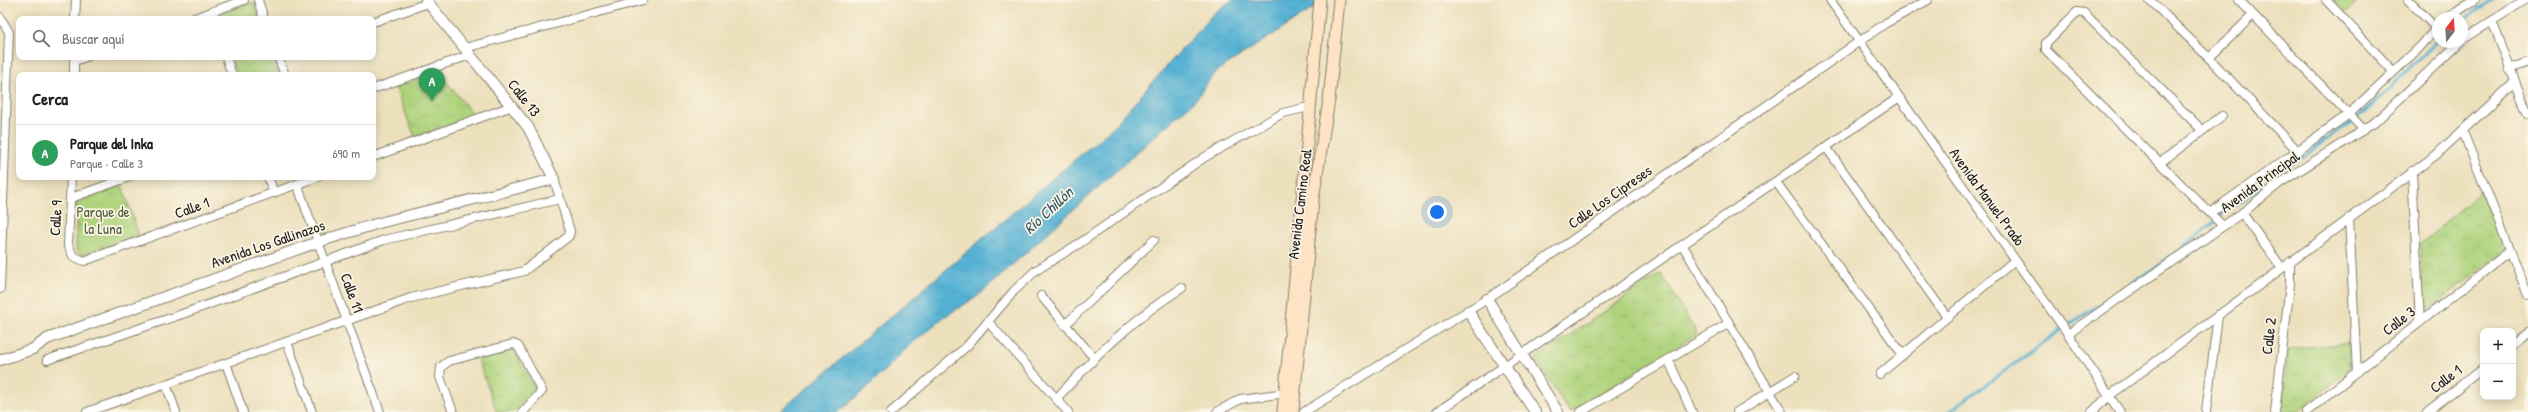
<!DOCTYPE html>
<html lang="es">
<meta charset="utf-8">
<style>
:root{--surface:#fff;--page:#f6f6f6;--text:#202124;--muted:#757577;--line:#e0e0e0;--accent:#7c3aed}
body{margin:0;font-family:"Patrick Hand",sans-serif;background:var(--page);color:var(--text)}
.controls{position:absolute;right:12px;bottom:12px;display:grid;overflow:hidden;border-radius:8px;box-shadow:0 2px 10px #0003}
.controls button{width:36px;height:36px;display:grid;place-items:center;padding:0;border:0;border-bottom:1px solid var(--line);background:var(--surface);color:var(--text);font:20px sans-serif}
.compass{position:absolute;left:2432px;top:12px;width:36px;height:36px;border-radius:50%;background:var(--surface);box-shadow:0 2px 10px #0003;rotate:17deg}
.you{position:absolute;left:1437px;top:212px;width:14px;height:14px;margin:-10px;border:3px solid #fff;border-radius:50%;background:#1a73e8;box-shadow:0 0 0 6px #1a73e833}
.badge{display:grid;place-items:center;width:26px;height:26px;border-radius:50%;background:var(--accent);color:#fff;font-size:13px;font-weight:700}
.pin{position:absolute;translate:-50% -33px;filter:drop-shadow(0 1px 2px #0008)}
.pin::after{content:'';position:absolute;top:21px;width:14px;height:12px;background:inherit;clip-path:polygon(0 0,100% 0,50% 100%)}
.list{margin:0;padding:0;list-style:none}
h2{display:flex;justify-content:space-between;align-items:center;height:52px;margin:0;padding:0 16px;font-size:17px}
h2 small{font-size:13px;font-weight:400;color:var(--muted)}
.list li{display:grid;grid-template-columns:26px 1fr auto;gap:12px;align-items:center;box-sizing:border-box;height:56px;padding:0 16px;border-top:1px solid var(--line)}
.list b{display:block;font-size:15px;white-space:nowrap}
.list p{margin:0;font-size:13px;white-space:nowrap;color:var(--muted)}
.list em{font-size:13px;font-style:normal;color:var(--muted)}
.icon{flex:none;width:22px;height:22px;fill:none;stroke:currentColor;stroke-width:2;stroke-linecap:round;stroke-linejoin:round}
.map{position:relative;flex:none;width:2528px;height:412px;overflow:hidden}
.search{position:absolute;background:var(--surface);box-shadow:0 2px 10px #0003;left:16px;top:16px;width:360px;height:44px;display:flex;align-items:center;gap:10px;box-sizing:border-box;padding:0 14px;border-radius:8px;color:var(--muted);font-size:15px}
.panel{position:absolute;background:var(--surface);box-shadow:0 2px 10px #0003;left:16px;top:72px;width:360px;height:108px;border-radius:8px}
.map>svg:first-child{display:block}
.park{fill:url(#park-tufts);stroke:#65784c}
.water{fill:url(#water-ripples);stroke:#396778}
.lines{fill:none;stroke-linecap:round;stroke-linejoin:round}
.stream{stroke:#56b2d4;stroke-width:3}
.minor-casing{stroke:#847e6c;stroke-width:10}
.tertiary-casing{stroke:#847e6c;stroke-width:12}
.secondary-casing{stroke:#847e6c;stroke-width:13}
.minor{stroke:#fff;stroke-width:8}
.tertiary{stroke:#fff;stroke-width:10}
.secondary{stroke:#fee4c5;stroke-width:11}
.labels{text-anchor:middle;stroke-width:3.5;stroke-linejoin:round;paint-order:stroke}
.street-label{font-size:15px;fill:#1c1c1c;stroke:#fcf5e5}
.park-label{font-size:15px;fill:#4f5c3e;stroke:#fcf5e5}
.water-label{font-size:16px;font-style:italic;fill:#335866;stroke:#fcf5e5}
</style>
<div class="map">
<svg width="2528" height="412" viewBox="0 0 2528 412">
<defs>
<pattern id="park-tufts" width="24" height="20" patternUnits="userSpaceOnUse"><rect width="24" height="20" fill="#aed37c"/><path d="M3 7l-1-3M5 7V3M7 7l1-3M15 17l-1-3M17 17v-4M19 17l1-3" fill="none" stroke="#95b56b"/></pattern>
<pattern id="water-ripples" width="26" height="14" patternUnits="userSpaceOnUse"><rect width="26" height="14" fill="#56b2d4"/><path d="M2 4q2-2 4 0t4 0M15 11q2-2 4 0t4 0" fill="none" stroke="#4a98b5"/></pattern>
</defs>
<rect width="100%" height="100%" fill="#fcf5e5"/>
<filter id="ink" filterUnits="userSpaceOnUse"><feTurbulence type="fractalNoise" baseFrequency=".025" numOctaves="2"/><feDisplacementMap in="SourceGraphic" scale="8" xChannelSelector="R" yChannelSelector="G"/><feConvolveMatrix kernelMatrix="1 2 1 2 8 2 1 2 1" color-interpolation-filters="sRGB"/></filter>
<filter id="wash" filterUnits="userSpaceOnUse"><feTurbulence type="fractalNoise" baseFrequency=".012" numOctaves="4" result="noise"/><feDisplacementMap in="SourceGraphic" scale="16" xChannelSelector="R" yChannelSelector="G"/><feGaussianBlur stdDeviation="0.9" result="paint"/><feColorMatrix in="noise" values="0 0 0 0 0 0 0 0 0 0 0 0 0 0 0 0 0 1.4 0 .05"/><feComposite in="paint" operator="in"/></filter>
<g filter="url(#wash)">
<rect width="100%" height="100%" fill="#ece0bd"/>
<!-- park -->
<g class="park">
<polygon points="2333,0 2358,0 2346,13"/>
<polygon points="253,2 259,19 217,19 216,15"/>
<polygon points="231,57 273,57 279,75 237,75"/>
<polygon points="439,72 474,116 415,137 395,87"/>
<polygon points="122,185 139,236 82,255 76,251 76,202"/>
<polygon points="2481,191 2505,250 2424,313 2420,245"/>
<polygon points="1661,273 1697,334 1570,412 1535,359"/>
<polygon points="2349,343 2350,369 2298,412 2280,412 2289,349"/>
<polygon points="514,350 536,390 514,412 497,412 478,360"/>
</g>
<!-- water -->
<polygon class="water" points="1232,0 1326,0 1214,73 1197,98 978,296 944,317 910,345 866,389 838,412 779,412 1111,129 1214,13"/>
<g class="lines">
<!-- stream -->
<g class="stream">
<polyline points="2462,20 2493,0"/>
<polyline points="1948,412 2064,328 2166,261 2217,220 2223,212 2258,190 2275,174 2308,154 2332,134 2349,125 2376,102 2438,39"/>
</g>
</g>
</g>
<g filter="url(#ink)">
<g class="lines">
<!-- minor casing -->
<g class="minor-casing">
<g id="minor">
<polyline points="258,0 264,19"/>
<polyline points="1830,0 2068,334 2120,412"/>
<polyline points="2150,0 2209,58 2298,151"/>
<polyline points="2239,0 2364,130"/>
<polyline points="2326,0 2393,71"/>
<polyline points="2408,0 2436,28"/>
<polyline points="0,17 9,32 0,289"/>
<polyline points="2447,18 2475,0"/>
<polyline points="75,19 76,0"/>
<polyline points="192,19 244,0"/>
<polyline points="2492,21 2528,115"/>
<polyline points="373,22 428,3"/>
<polyline points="2462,40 2525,0"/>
<polyline points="465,48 643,0"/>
<polyline points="226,57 232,75"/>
<polyline points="278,57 285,75"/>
<polyline points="2209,58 2253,15"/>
<polyline points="74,61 86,57"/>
<polyline points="2509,69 2528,62"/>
<polyline points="74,75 74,57"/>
<polyline points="373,89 470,55"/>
<polyline points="2202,130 2084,13 2077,12 2046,43 2046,50 2223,226"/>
<polyline points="2463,132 2528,295"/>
<polyline points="1826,147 1947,317"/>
<polyline points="373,157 512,106"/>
<polyline points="2161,162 2222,116"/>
<polyline points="2412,171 2420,322"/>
<polyline points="71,177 68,245 73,256 84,261 317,177"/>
<polyline points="268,177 274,193"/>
<polyline points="1776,182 1903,355"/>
<polyline points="297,184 380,412"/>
<polyline points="71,198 129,177"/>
<polyline points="2211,212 2349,114 2420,47 2438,26"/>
<polyline points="2242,213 2282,268"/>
<polyline points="2349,218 2357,372"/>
<polyline points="1683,246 1782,412"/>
<polyline points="1041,296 1094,358"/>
<polyline points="989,323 1068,412"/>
<polyline points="1065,325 1154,240"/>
<polyline points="2068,334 2242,213 2280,183 2374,123 2460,42"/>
<polyline points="287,342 312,412"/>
<polyline points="2513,344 2528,332"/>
<polyline points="47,360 188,312 384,240 560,199"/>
<polyline points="1669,361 1692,412"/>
<polyline points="226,363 243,412"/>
<polyline points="1880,374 2015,260"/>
<polyline points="166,384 176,412"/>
<path d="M1056 399C1095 357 1133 318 1182 288"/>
<polyline points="87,412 411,298 524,271 569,236 570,231 554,179"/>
<polyline points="453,412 440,377 441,367 449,361 513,344 518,346 542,391 523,412"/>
<polyline points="891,412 967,346 1014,291 1035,271 1080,243 1205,157 1283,113 1309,107"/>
<polyline points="1217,412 1240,399 1286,393"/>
<polyline points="1304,412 1487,299 1886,23 1928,0"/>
<polyline points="1437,412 1898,98"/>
<polyline points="1581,412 1729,323"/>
<polyline points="1737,412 1795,376"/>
<polyline points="2092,412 2109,396 2436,155 2514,83"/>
<polyline points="2206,412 2218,315"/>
<polyline points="2275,412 2290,284 2290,262"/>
<polyline points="2306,412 2510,251"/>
<polyline points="2427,412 2483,368"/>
</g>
</g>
<!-- tertiary casing -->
<g class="tertiary-casing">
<g id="tertiary">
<polyline points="1487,299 1558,412"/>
<polyline points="1468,311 1535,412"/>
<polyline points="0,360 33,349 47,339 318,242 379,223 554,179 528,127 426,0"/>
</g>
</g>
<!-- secondary casing -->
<g class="secondary-casing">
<g id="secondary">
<polyline points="1283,412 1320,0"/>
<polyline points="1293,412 1313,199 1329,100 1339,0"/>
</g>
</g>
<!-- minor -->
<use href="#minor" class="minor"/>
<!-- tertiary -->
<use href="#tertiary" class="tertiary"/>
<!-- secondary -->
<use href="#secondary" class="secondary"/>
</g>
</g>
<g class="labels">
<!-- street labels -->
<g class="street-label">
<text transform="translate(524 98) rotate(52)" y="5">Calle 13</text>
<text transform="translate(2260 182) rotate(-36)" y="5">Avenida Principal</text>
<text transform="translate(1610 197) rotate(-35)" y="5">Calle Los Cipreses</text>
<text transform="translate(1987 197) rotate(54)" y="5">Avenida Manuel Prado</text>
<text transform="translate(1300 204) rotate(-83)" y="5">Avenida Camino Real</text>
<text transform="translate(192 208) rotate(-20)" y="5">Calle 1</text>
<text transform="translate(56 218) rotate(-87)" y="5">Calle 9</text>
<text transform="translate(268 244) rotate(-19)" y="5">Avenida Los Gallinazos</text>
<text transform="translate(352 293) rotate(70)" y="5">Calle 11</text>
<text transform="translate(2399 321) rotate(-38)" y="5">Calle 3</text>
<text transform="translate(2269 336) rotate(-83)" y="5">Calle 2</text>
<text transform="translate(2446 379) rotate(-38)" y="5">Calle 1</text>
</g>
<!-- park labels -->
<g class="park-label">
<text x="103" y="217">Parque de<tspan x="103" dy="17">la Luna</tspan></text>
</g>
<!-- water labels -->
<g class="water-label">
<text transform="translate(1048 210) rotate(-43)" y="6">Río Chillón</text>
</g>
</g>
</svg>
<div class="controls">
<button>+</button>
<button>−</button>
</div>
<svg class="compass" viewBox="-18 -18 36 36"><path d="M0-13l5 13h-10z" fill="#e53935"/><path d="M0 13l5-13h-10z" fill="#757577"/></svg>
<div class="you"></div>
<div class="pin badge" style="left:432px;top:101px;background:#2e9e5b">A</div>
<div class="search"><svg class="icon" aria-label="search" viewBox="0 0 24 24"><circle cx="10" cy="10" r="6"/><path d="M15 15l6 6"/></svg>Buscar aquí</div>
<section class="panel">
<h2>Cerca<small></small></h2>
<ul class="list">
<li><span class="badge" style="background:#2e9e5b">A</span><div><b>Parque del Inka</b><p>Parque · Calle 3</p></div><em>690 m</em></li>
</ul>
</section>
</div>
